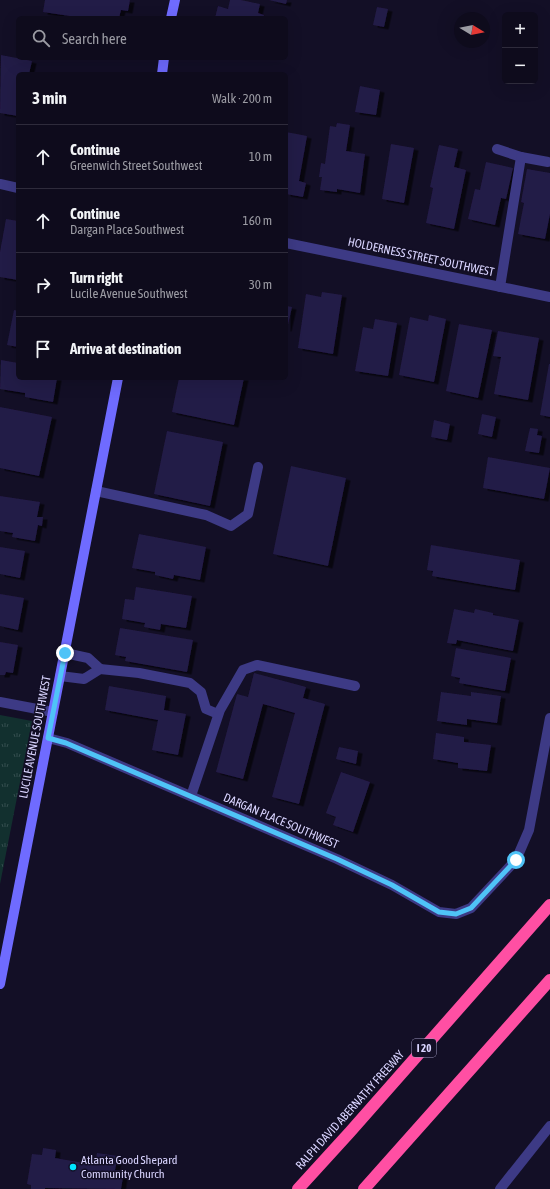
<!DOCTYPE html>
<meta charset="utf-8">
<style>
:root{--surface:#0e0b1c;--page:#1c1929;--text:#f1f3f6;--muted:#9b9ba3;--line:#2e2b3b}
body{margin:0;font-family:"Asap Condensed",sans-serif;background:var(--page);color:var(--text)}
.controls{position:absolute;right:12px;top:12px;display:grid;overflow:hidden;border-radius:6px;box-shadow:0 4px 16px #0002}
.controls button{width:36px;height:36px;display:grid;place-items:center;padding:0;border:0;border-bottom:1px solid var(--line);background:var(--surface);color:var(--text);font:20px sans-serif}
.compass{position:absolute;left:454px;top:12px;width:36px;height:36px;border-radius:50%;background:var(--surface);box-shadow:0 4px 16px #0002;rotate:100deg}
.stop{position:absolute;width:12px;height:12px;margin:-9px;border:3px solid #4fc3f7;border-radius:50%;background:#fff}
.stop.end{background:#4fc3f7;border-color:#fff;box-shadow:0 1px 4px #0008}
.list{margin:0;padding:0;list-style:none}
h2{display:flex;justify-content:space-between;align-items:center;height:52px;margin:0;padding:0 16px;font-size:17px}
h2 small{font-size:13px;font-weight:400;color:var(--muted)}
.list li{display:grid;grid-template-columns:26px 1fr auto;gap:12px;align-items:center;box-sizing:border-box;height:64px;padding:0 16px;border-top:1px solid var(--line)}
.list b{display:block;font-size:15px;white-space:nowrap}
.list p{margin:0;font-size:13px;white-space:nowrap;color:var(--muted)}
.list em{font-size:13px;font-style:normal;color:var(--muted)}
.icon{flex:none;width:22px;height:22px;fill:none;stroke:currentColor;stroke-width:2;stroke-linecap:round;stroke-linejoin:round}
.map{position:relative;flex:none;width:550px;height:1189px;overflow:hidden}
.search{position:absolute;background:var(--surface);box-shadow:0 4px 16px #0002;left:16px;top:16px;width:272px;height:44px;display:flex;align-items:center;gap:10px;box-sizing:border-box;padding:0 14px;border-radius:6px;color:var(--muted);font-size:15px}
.panel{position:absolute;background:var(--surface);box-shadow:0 4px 16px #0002;left:16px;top:72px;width:272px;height:308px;border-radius:6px}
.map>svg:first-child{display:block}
.park{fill:url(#park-tufts)}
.building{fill:#241b47;filter:url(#shadow)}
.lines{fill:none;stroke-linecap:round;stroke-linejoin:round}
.lane{stroke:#3d3a85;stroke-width:10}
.street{stroke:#3d3a85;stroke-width:10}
.secondary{stroke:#6f6bff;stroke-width:10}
.highway{stroke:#ff4fa3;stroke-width:12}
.route{stroke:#4fc3f7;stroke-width:5}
.poi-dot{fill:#00e5ff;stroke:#130f26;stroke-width:1.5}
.labels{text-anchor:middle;stroke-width:3;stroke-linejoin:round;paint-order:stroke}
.shield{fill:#130f26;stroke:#9e99be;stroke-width:1}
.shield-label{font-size:11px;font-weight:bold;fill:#d9d4ff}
.street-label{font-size:12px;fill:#d9d4ff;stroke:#130f26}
.poi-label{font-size:12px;fill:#d9d4ff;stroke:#130f26;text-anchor:start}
</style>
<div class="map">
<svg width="550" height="1189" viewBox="0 0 550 1189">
<defs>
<pattern id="park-tufts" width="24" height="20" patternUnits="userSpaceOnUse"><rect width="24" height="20" fill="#12302f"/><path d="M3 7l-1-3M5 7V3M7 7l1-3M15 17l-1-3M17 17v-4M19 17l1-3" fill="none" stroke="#344d4e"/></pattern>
<filter id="shadow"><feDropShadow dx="4.5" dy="2.5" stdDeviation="0" flood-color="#0009"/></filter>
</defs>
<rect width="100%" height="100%" fill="#130f26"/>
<!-- park -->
<polygon class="park" points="0,715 32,721 0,884"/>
<!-- building -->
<g class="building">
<polygon points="45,0 130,0 128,11 121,10 119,18 83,18 43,12"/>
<polygon points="230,0 241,0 260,4 258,13 264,15 263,18 215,18 218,6 228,9"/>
<polygon points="269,0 287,0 286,4"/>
<polygon points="377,7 388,9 384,27 373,25"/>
<polygon points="1,55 32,61 29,74 18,74 18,116 0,113"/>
<polygon points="360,86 380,90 376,115 355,112"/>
<polygon points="337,123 350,125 346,151 365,154 360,193 337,189 337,192 320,190 322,177 319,177 321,163 325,164 330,126 336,127"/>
<polygon points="286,132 307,136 299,181 306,183 303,197 286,194"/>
<polygon points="391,144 414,148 404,203 382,199"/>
<polygon points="439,145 458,149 454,167 466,170 454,229 426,223 433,188 430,187"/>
<polygon points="486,162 513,168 506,199 501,198 495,225 468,219 475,189 480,190"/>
<polygon points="527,169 550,173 550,214 545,239 518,234 524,203 521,202"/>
<polygon points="6,219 18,221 18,280 0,277 0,252"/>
<polygon points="322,292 342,295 333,354 298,348 306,294 321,297"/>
<polygon points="286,306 292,307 287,329 286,329"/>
<polygon points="14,310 18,311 18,347 7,345"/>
<polygon points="429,315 446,319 434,382 399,375 410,317 428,321"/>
<polygon points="375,319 397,323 388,376 355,371 363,327 373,329"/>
<polygon points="459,324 492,330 478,398 446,391"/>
<polygon points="498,331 539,338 528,400 494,394 501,357 493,356"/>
<polygon points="1,360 18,363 18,378 57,378 53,402 25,397 25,393 0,389"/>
<polygon points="549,364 550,364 550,417 540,415"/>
<polygon points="179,378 244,378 234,425 172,412"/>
<polygon points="0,407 52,417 39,476 0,468"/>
<polygon points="482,414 496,417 492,437 478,434"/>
<polygon points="434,420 450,424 447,440 431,437"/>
<polygon points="530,428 538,429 537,435 542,436 539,453 525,451"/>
<polygon points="167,431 223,442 210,506 154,494"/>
<polygon points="488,457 550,468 544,499 483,488"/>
<polygon points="291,466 346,478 328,566 273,554"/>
<polygon points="0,496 40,502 37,517 43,517 42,526 38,525 35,541 12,537 13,533 0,531"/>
<polygon points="139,534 206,547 200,580 174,575 173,579 155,575 155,572 132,568"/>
<polygon points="431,545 520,560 515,590 432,576 433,571 427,570"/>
<polygon points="0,547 25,551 20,578 0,574"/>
<polygon points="136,587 192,596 186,628 161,624 160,630 144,627 145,623 122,619 125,599 134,600"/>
<polygon points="0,594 24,598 18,630 0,626"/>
<polygon points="454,609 474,613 475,609 493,613 493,615 519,620 513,651 457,640 456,644 447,643"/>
<polygon points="120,628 193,640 187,672 125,661 126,657 115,655"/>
<polygon points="0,642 18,645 13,673 6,672 5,675 0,675"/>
<polygon points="456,648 511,658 505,691 459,683 460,678 451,676"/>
<polygon points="254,673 306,687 303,698 325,704 299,804 272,797 295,713 263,704 243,779 216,772 237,694 248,697"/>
<polygon points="109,686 166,696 164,710 186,714 178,755 152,750 158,720 105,710"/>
<polygon points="441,692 471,696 471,692 501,696 497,723 467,719 467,725 437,721"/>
<polygon points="436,733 464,737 464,742 491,745 487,771 458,768 458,763 433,759"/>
<polygon points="339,747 358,751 356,764 336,759"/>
<polygon points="341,772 370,782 353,832 333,825 336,817 326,813"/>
<polygon points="43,1148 56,1150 55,1158 95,1165 97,1153 118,1156 115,1170 124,1171 121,1189 45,1188 45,1189 31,1189 31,1185 27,1184 32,1154 42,1155"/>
</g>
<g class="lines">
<!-- lane -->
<g class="lane">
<polyline points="497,149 521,157 500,287"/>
<polyline points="521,157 548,162"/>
<polyline points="96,491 206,515 231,526 248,514 258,467"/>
<polyline points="100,669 139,673 190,683 201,692 206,709 218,714"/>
<polyline points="60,676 84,679 100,669 88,658 65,653"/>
<polyline points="191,796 220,710 243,670 257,665 355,686"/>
</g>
<!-- street -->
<g class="street">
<polyline points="0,184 18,188"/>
<polyline points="286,243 550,297"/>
<polyline points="0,702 53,712"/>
<polyline points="48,738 67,743 337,859 392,885 439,912 456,914 471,908 516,860 529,830 550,718"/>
<polyline points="500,1189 550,1126"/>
</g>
<!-- secondary -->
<g class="secondary">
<polyline points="171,18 175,0"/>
<polyline points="162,74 164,58"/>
<polyline points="0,984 118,378"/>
</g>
<!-- highway -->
<g class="highway">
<polyline points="298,1189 350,1132 550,905"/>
<polyline points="364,1189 550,980"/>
</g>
</g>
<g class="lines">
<!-- route -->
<polyline class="route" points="65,653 48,738 66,743 337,859 392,885 439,912 456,914 471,908 516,860"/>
</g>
<!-- markers -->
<circle class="poi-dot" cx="73" cy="1167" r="4"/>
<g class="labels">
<!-- shield labels -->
<rect class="shield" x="412" y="1039" width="24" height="18" rx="3"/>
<g class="shield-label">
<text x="424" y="1052">I 20</text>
</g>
<!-- street labels -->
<g class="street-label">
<text transform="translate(421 257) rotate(12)" y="4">HOLDERNESS STREET SOUTHWEST</text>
<text transform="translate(35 737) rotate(-79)" y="4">LUCILE AVENUE SOUTHWEST</text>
<text transform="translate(281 821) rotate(23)" y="4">DARGAN PLACE SOUTHWEST</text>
<text transform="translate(350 1110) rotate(-48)" y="4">RALPH DAVID ABERNATHY FREEWAY</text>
</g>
<!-- poi labels -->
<g class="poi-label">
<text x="81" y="1164">Atlanta Good Shepard<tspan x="81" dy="14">Community Church</tspan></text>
</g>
</g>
</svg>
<div class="controls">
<button>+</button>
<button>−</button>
</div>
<svg class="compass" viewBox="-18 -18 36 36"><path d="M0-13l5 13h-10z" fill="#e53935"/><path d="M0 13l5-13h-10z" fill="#9b9ba3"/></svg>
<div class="stop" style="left:516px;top:860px"></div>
<div class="stop end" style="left:65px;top:653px"></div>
<div class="search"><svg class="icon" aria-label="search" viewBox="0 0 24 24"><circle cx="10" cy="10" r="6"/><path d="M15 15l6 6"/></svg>Search here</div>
<section class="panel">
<h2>3 min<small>Walk · 200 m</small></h2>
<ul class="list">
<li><svg class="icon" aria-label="ahead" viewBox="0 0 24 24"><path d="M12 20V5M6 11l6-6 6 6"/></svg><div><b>Continue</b><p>Greenwich Street Southwest</p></div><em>10 m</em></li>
<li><svg class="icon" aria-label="ahead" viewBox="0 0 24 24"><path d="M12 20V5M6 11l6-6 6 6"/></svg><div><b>Continue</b><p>Dargan Place Southwest</p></div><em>160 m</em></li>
<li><svg class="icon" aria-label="right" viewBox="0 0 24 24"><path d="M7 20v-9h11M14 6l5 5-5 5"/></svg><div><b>Turn right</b><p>Lucile Avenue Southwest</p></div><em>30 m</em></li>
<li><svg class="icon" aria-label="arrive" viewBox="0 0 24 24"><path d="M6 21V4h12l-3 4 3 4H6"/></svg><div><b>Arrive at destination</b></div></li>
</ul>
</section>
</div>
